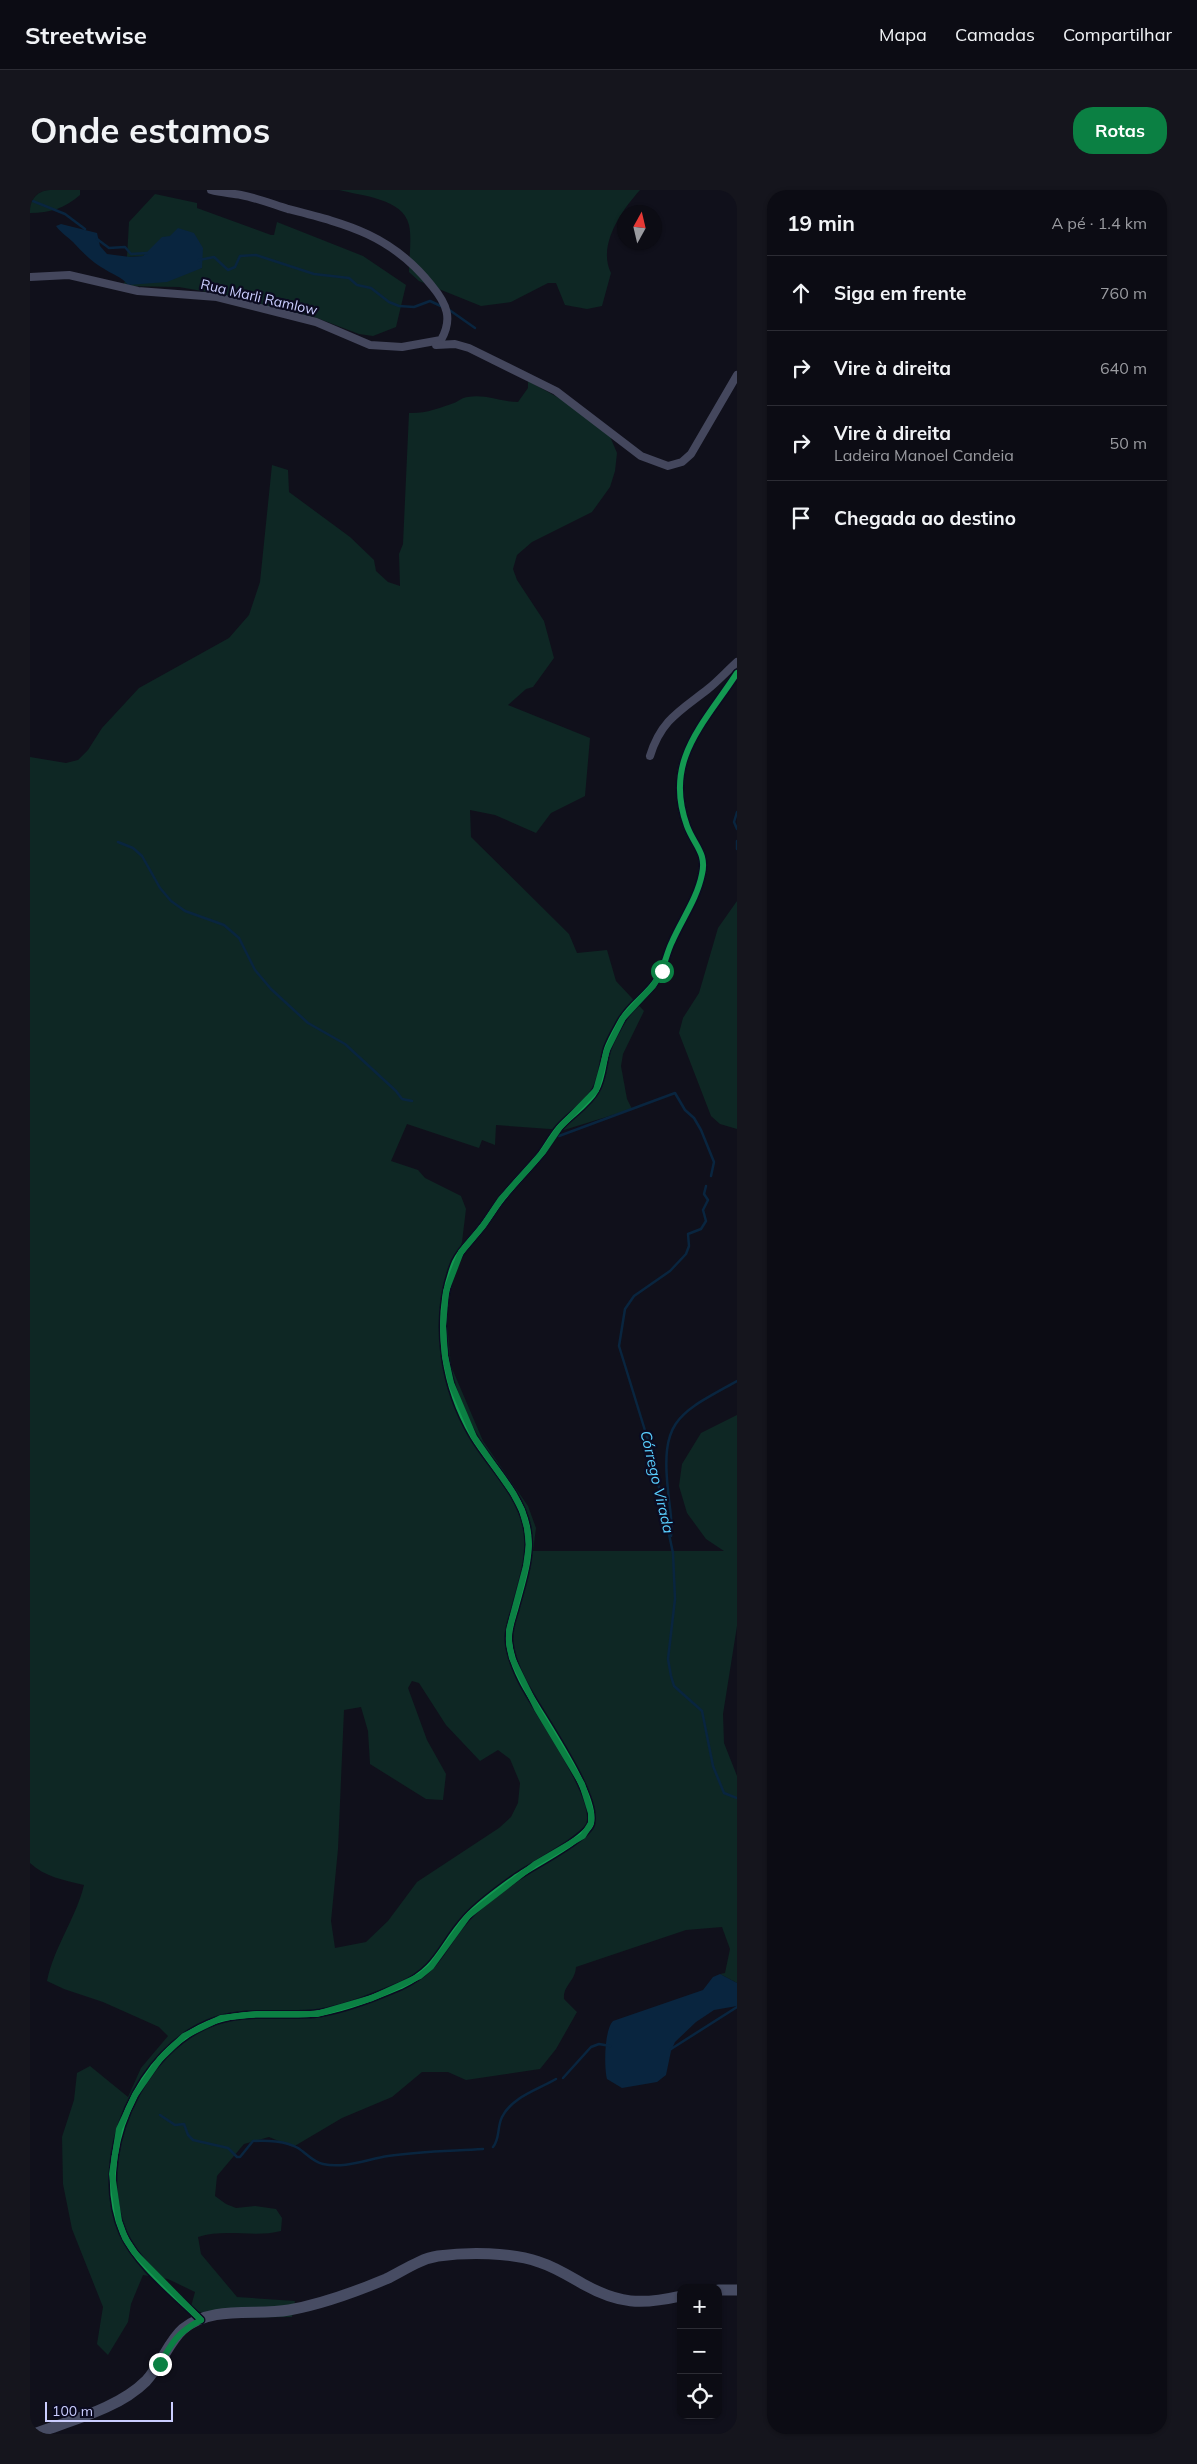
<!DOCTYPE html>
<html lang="pt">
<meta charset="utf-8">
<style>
:root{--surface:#0c0c14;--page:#15151d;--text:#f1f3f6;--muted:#9a9ba0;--line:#2c2c34;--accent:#0b8043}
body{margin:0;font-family:Mulish,sans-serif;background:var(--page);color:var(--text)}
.controls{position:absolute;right:15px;bottom:15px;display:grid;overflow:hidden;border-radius:10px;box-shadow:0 1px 4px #0004}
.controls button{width:45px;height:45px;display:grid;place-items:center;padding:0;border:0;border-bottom:1px solid var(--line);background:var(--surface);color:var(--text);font:25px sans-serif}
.compass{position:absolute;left:587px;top:15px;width:45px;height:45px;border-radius:50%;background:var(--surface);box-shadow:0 1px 4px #0004;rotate:8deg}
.scale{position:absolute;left:15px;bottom:12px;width:128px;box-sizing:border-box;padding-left:5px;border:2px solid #cbceff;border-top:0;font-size:14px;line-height:18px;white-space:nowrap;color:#cbceff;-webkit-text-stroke:4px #0b0b20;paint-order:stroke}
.stop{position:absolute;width:15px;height:15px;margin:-11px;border:4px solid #0b8043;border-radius:50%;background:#fff}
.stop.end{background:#0b8043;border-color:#fff;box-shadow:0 1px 5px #0008}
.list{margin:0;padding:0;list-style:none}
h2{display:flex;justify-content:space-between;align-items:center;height:65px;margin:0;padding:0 20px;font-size:21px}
h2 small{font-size:16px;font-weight:400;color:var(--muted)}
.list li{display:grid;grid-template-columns:32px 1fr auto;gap:15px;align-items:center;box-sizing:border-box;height:75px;padding:0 20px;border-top:1px solid var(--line)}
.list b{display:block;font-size:19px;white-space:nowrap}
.list p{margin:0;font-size:16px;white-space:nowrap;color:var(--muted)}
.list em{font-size:16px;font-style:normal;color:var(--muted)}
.icon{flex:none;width:28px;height:28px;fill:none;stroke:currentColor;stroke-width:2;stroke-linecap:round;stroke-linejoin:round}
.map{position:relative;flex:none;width:707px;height:2244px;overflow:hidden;border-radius:20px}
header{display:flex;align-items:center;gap:30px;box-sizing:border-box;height:70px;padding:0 25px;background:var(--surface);border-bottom:1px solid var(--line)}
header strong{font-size:24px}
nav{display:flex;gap:28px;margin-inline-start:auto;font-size:18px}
.intro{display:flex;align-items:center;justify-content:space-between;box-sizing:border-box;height:120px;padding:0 30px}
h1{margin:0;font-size:35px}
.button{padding:12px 22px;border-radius:20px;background:var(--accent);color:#fff;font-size:18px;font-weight:700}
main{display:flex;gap:30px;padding:0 30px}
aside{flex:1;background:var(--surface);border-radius:20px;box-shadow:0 1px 4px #0004}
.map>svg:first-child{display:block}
.green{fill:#0e2724;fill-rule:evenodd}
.water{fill:#09253f}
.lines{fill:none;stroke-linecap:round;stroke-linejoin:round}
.stream{stroke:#09253f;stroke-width:2.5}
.street{stroke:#44475d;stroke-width:8}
.secondary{stroke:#474c63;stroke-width:11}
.cycleway-casing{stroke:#0b0b20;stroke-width:9}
.cycleway{stroke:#139951;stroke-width:6}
.route{stroke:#0b8043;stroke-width:6}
.labels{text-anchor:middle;stroke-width:4.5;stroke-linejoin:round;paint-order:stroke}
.street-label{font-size:14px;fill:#cbceff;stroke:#0b0b20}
.water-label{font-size:15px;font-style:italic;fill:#59cfff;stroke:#0b0b20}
</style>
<header>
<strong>Streetwise</strong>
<nav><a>Mapa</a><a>Camadas</a><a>Compartilhar</a></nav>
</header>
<div class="intro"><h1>Onde estamos</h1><a class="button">Rotas</a></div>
<main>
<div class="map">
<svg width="707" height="2244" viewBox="0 0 707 2244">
<rect width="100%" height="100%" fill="#10101b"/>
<!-- green -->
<g class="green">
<path d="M0 0H50V5C35 18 20 23 0 23Z"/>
<path d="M309 0H610C592 20 567 55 581 83L572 116 557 119 535 115 526 93H518L481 112 451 116 389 91 379 82C379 67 382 49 379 35 373 8 331 6 309 0Z"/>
<polygon points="125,4 167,13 167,18 241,45 244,45 247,32 333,66 376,95 366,137 343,146 329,144 287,128 189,104 149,97 93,96 95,91 98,95 172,78 140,46 113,66 97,67 99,32"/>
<path d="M498 191 540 214 576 237 587 263 585 281 580 297 562 322 502 352 487 365 483 379 487 390 514 431 524 468 503 497 496 499 478 515 560 548 555 606 521 623 506 643 465 625 440 620 441 647 539 744 547 763 577 760 586 791 614 821 593 864 591 876 597 909 602 919 534 940 466 935 465 955 452 950 449 958 377 934 361 971 388 980 395 988 431 1006 436 1019 432 1052 419 1097 417 1133 421 1176 453 1251 498 1316 506 1338 503 1361H694L676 1349 657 1323 649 1296 652 1274 671 1243 707 1225V1436L693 1524 694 1553 707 1586V1793L690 1784 695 1783 700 1759 692 1737 656 1740 546 1777C545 1792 533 1795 534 1809L547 1822 526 1859 510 1879 436 1890 418 1882H392L362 1907 312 1928 263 1957 239 1947 214 1954 187 1986 185 2006 196 2014 206 2018 225 2016 246 2019 252 2028 251 2041C224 2048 195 2038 168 2047L171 2064 207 2107 265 2111 262 2127 200 2128 160 2120 165 2102 138 2089 113 2085 101 2114 98 2132 78 2165 67 2154 73 2117 42 2039 33 1994 32 1947 44 1910 47 1883 60 1876 98 1907 111 1878 138 1846 129 1837 73 1812 34 1799 17 1791C24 1757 46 1728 54 1695 34 1690 15 1687 0 1673V567L36 573 48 570 58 560 72 538 109 498 199 448 219 425 230 392 242 275 258 280 259 302 320 347 344 370 346 381 358 392 370 396 369 364 373 354 379 223C394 224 410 218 424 213 429 211 433 207 438 207 456 204 471 212 488 212L498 198ZM382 1491 389 1493 416 1535 450 1571 468 1560 480 1569 490 1593 488 1613 481 1627 469 1638 387 1692 358 1731 336 1752 305 1758 301 1731 308 1659 314 1520 331 1517 338 1541 340 1574 396 1609 413 1610 416 1584 397 1550 378 1498Z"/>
<polygon points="707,711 707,939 690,934 681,926 649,843 653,828 669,803 688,738"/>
</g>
<!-- water -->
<g class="water">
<path d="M31 34 67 43 70 56 77 64 100 67 113 66 132 47 140 46 148 38 164 43 173 58 172 78 137 92 98 95C91 86 85 86 76 80 63 73 53 63 43 52 37 46 31 43 26 36Z"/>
<path d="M690 1784 707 1793V1816L684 1820 666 1832 645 1852 641 1861 636 1885 627 1892 592 1898 577 1889C574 1878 574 1840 583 1831L673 1800 683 1787Z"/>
</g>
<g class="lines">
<!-- stream -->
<g class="stream">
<polyline points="0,10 35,24 55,39"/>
<polyline points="67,49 79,58 95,57 101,64 117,63"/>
<polyline points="169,70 184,67 198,80 205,77 210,66 226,65 284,84 319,88 327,95 341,98 359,112 369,116 384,117 400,111 413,117"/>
<polyline points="418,119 445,138"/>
<polyline points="707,622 704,632 707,639"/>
<polyline points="707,651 707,659"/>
<polyline points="88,652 103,658 112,666 130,698 141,711 155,721 194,735 209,748 225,780 241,799 278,833 315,854 366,901 372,909 382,911"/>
<polyline points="529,946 645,903 655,920 664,928 671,940 684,972 681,986"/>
<polyline points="676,996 674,1004 678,1010 673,1020 676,1031 671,1039 658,1044 659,1056 656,1064 640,1081 604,1106 595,1119 589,1156 621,1260 643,1363 645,1409 638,1469 641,1486 644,1496 672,1521 683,1576 694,1603 707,1608"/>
<path d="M641 1346C643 1331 639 1315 638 1300 630 1228 650 1223 707 1191"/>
<polyline points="641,1859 707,1817"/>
<polyline points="533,1888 561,1857 569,1854 580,1856"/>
<path d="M130 1925 145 1935 154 1934 158 1945 163 1950 198 1958 207 1967H210L223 1951C236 1950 256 1951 268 1958 276 1963 283 1972 293 1974 314 1979 338 1969 358 1966 389 1961 421 1961 453 1959"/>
<path d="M463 1957C470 1949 467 1937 472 1927 482 1907 507 1900 526 1889"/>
</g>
<!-- street -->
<g class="street">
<path d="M0 87 39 85 108 101 187 107 286 132 340 155 372 157 411 150C423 129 417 114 402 96 362 45 317 34 258 19 242 14 227 8 211 5 201 3 191 3 181 0"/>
<polyline points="406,155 425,154 439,158 526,201 611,266 638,276 652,272 661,264 707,185"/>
<path d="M620 566C631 530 650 521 678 499 688 491 697 481 707 472"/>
<path d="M171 2130C147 2106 107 2075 93 2043 61 1969 108 1858 185 1831 219 1819 256 1828 290 1823 318 1818 345 1807 371 1796 409 1778 410 1757 436 1728 450 1713 468 1700 485 1688 500 1677 558 1648 561 1633 568 1604 507 1521 492 1491 486 1479 480 1465 479 1451 478 1440 482 1430 485 1420 492 1393 503 1365 497 1337 490 1302 461 1276 443 1246 429 1222 419 1194 415 1166 411 1135 413 1101 425 1072 431 1059 442 1050 451 1038 460 1027 466 1015 476 1004 487 990 500 978 511 964 517 956 522 946 529 938 540 925 558 915 566 900 573 888 573 872 577 859 580 850 586 840 591 831 600 815 616 806 626 791 634 780 636 764 642 752 652 729 667 709 672 684 677 663 664 655 657 636 633 570 674 534 707 483"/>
</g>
<!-- secondary -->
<g class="secondary">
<polyline points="688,2100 707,2100"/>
<path d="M4 2244C41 2230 88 2219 116 2191 131 2175 139 2151 153 2139 182 2115 225 2126 259 2120 293 2114 325 2102 356 2089 373 2081 389 2069 408 2066 438 2062 480 2062 509 2072 525 2077 539 2086 553 2094 589 2114 611 2115 651 2106"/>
</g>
<!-- cycleway casing -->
<g class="cycleway-casing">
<path id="cycleway" d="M171 2130C147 2106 107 2075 93 2043 61 1969 108 1858 185 1831 219 1819 256 1828 290 1823 318 1818 345 1807 371 1796 409 1778 410 1757 436 1728 450 1713 468 1700 485 1688 500 1677 558 1648 561 1633 568 1604 507 1521 492 1491 486 1479 480 1465 479 1451 478 1440 482 1430 485 1420 492 1393 503 1365 497 1337 490 1302 461 1276 443 1246 429 1222 419 1194 415 1166 411 1135 413 1101 425 1072 431 1059 442 1050 451 1038 460 1027 466 1015 476 1004 487 990 500 978 511 964 517 956 522 946 529 938 540 925 558 915 566 900 573 888 573 872 577 859 580 850 586 840 591 831 600 815 616 806 626 791 634 780 636 764 642 752 652 729 667 709 672 684 677 663 664 655 657 636 633 570 674 534 707 483"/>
</g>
<!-- cycleway -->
<use href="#cycleway" class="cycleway"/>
</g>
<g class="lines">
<!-- route -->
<path class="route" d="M130 2174C142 2152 148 2142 171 2130L105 2063 95 2048 89 2031 82 1984 89 1939 105 1905 130 1869 154 1846 191 1828 227 1824H287L342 1808 390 1786 401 1777 438 1726 505 1674 553 1646 561 1633V1623L552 1594 507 1519 482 1468 479 1454V1440L496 1376 499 1355 497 1338 492 1320 483 1303 444 1247 421 1193 415 1166 413 1136 416 1101 431 1062 453 1036 471 1009 513 962 530 937 566 900 577 860 593 828 623 796 632 781"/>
</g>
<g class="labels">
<!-- street labels -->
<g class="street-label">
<text transform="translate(229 107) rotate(13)" y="5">Rua Marli Ramlow</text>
</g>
<!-- water labels -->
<g class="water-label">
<text transform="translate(627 1292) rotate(77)" y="5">Córrego Virada</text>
</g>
</g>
</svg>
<div class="controls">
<button>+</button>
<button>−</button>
<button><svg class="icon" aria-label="locate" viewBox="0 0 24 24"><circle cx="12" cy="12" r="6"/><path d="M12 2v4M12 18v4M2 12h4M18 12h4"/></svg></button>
</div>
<svg class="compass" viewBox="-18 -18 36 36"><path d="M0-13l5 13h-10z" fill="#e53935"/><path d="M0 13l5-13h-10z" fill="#9a9ba0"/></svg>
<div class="scale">100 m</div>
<div class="stop" style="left:632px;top:781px"></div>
<div class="stop end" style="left:130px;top:2174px"></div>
</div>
<aside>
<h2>19 min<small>A pé · 1.4 km</small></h2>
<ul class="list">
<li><svg class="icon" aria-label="ahead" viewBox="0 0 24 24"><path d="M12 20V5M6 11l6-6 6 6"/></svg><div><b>Siga em frente</b></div><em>760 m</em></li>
<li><svg class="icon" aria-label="right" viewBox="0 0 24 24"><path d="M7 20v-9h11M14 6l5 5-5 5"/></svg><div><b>Vire à direita</b></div><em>640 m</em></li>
<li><svg class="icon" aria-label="right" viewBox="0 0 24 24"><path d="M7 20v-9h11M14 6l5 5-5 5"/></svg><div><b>Vire à direita</b><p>Ladeira Manoel Candeia</p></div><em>50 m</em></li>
<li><svg class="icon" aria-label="arrive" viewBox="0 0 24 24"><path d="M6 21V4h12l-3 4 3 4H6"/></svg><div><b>Chegada ao destino</b></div></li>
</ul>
</aside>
</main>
